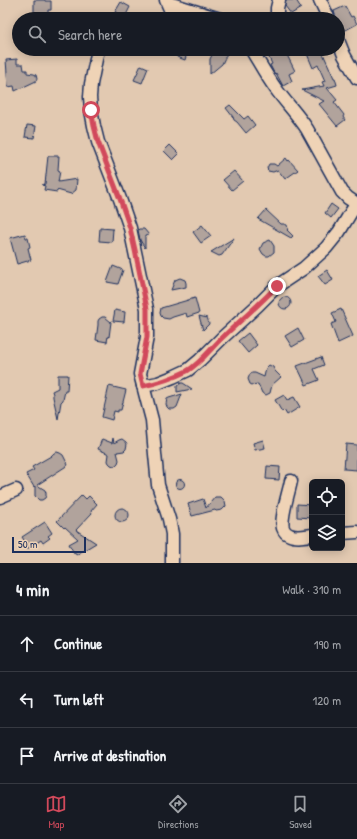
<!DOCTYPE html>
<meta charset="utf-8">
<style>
:root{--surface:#171b24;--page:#242831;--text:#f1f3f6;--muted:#9ea1a6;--line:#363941;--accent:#d1495b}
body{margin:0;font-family:"Patrick Hand",sans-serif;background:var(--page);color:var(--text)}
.controls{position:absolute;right:12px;bottom:12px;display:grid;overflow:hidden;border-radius:6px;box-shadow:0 2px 10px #0003}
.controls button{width:36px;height:36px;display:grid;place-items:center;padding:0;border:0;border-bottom:1px solid var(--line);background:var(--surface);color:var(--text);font:20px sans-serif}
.scale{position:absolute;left:12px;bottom:10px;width:74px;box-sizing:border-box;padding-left:4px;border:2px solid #1b2f5e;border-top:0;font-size:11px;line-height:14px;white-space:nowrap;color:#1b2f5e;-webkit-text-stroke:3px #efd3b6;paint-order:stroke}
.stop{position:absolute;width:12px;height:12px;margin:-9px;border:3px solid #d1495b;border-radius:50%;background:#fff}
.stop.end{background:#d1495b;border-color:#fff;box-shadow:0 1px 4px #0008}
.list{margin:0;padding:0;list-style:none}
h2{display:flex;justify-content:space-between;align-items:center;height:52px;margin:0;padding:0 16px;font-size:17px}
h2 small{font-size:13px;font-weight:400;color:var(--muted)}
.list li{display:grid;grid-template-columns:26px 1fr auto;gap:12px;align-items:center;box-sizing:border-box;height:56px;padding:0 16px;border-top:1px solid var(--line)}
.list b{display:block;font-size:15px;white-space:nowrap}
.list em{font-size:13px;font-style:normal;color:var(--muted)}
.icon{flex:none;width:22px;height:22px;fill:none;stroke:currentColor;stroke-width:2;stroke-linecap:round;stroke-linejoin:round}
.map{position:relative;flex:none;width:357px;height:563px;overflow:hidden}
.search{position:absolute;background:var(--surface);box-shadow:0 2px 10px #0003;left:12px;right:12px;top:12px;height:44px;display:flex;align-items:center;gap:10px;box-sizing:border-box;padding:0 14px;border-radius:22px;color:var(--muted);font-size:15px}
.sheet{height:220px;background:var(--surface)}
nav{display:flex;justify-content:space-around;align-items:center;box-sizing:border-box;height:56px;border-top:1px solid var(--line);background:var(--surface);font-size:11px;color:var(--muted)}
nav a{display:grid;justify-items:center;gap:2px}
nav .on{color:var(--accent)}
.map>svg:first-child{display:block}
.building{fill:#b1a39c;stroke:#1b2f5e}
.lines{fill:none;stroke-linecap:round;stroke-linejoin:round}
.minor-casing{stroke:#1b2f5e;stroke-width:15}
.minor{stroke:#efd3b6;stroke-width:12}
.route{stroke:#d1495b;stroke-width:5}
</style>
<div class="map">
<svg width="357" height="563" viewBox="0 0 357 563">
<rect width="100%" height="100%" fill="#e2c9b1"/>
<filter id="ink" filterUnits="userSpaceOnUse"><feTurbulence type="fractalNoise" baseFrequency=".025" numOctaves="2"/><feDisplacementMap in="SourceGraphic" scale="8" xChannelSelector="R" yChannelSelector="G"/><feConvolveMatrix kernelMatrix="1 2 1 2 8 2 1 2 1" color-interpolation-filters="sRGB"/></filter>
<g filter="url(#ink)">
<!-- building -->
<g class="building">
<polygon points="34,0 45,0 45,1 51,1 51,10 48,10 48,19 34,19"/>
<polygon points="286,0 296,0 301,8 291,14 285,6"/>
<polygon points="121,2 130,7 125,17 115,12"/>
<polygon points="345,6 351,17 353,16 357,24 342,32 338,24 338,19 336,19 334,11"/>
<polygon points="174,49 188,49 185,60 177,57 176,55"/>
<polygon points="215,49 229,49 222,64 210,74 210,59"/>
<polygon points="265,49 284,49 295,71 289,74 292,81 283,86 276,73 275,74 273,71 270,65 272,64"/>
<polygon points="305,49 321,49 334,78 335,78 337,85 327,88 337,100 334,102 344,115 343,117 345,120 337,126 319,104 324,101 302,90 324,86 322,82 325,81 318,65 313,68"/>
<polygon points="17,59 17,64 23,64 24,70 27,70 27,73 34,74 36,75 37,79 36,81 15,91 14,86 8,87 6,60"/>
<polygon points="141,65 148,68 142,83 134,80"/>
<polygon points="230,105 244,119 248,116 255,125 246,133 237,122 234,120 233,117 226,108"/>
<polygon points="27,125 36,126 34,138 25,137"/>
<polygon points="170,145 179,154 173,160 164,151"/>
<polygon points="48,156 59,156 58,170 60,171 58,182 77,179 76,190 71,194 57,190 57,192 44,190 45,186 42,185 45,184"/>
<polygon points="286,158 288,161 289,160 298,170 285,179 278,170 273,172 268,171 267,168 269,164 274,164 277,166"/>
<polygon points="234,171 243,181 232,190 223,180"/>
<polygon points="331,204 338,209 331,218 325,213"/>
<polygon points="266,210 281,224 284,224 287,225 288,229 287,230 293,236 291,238 258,219"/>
<polygon points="202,225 211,236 201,243 193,232"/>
<polygon points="100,228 113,229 112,242 99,241"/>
<polygon points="139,229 144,229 149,235 145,236 145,248 140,240 138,230"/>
<polygon points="25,234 26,238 28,238 30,247 28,248 31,260 17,264 10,238"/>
<polygon points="234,238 222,255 219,256 211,252"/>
<polygon points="270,240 274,246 274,252 269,256 266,256 263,254 260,249 263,243"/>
<polygon points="113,266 123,270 118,284 107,282"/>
<polygon points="327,270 333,280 325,285 318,276"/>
<polygon points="180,278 185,280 186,283 186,287 171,290 175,280"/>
<circle cx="285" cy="303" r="6"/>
<polygon points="195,298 199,313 187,317 186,313 173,317 169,319 163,318 161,316 160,313 161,308"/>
<polygon points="341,309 353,336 338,343 331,324 336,322 332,313"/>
<polygon points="115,310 125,312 124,322 113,321"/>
<polygon points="199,316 207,318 208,320 209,324 203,330"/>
<polygon points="102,317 105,317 111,322 109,337 108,336 107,342 96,340 98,325 98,321 99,319"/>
<polygon points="298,328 304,340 292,347 285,336"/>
<polygon points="248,333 257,345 248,353 238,341"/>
<polygon points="321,357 324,365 314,369 319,380 306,385 297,366"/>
<polygon points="269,365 273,367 275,371 281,377 272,385 270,393 266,395 262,393 258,384 252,385 250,384 248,379 250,374 252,373 255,373 264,377 266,368"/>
<polygon points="58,375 68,375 67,391 65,391 63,400 61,402 58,419 53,397 53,394 52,391 58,388"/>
<polygon points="181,383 183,383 192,389 177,392 177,386"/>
<polygon points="109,386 126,390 121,410 118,410 118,412 114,411 112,420 102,417"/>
<polygon points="182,394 177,407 174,409 169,409 167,407 166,404 167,399 169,398"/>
<polygon points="284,395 287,400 294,397 300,407 287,415 284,410 282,412 275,400"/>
<polygon points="113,438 114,443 119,440 122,439 126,442 127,444 126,449 124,451 117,452 119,460 118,463 116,465 114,466 111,465 109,463 108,461 109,454 98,449 102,439 112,443"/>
<polygon points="263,440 265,448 255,450 253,443"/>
<polygon points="346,444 357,445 357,470 344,469"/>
<polygon points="57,452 60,453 63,455 68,465 37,485 45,490 46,493 46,496 45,498 42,500 39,500 35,496 35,486 34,487 26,474 34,470 32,467 51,456 54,453"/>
<polygon points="267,466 280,467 279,480 266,479"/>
<circle cx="180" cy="484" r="4.5"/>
<polygon points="82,495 86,499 89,496 97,504 91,511 92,513 76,530 96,543 76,555 75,552 74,553 69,544 78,539 65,527 64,528 57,521"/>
<polygon points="215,497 221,497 225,501 226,506 222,510 216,511 215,510 192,516 188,504 203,499 206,508"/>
<polygon points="297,504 312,505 312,518 297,517"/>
<circle cx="122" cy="515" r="7"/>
<polygon points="45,522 52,533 48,536 50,538 43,543 41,540 29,548 27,548 24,547 23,545 24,540 22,537"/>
</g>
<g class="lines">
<!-- minor casing -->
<g class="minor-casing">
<g id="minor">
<polyline points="166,0 173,16 174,19"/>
<polyline points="320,0 329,19"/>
<polyline points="168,3 220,19"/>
<polyline points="277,19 277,8 279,0"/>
<polyline points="338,40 344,55 357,78"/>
<polyline points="98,49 91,84 90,97 91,110 94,126 98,142 120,199 130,228 147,309 147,337 140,374 152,420 155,454 158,485 169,519 172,534 172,563"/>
<path d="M251 49C259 62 267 77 276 89 286 103 298 115 307 129L342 192 348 198 357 204"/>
<polyline points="143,386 158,383 173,377 188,370 200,360 222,338 258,305 277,286 304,268 326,248 339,232 356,204"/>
<path d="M291 481C289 492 280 518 283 528 284 531 287 534 290 535 296 538 305 536 312 535"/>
<polyline points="0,497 16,490"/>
<polyline points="342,533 357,532"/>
</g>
</g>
<!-- minor -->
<use href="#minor" class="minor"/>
</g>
</g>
<g class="lines" filter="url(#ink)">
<!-- route -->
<path class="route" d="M91 110 94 126 98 142 120 199 130 228 135 250 147 309V337L140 374 143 386C158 383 173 378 187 371 201 363 211 348 223 337 241 320 260 304 277 286"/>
</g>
</svg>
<div class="controls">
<button><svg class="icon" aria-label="locate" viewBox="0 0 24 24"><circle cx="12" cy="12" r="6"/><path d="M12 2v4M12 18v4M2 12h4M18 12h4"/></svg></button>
<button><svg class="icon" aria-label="layers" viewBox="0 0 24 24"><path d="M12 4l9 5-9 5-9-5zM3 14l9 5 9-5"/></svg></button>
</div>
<div class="scale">50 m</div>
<div class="stop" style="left:91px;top:110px"></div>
<div class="stop end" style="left:277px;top:286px"></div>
<div class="search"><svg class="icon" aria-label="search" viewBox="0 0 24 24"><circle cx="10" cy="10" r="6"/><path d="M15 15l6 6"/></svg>Search here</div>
</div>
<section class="sheet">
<h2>4 min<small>Walk · 310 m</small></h2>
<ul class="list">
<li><svg class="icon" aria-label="ahead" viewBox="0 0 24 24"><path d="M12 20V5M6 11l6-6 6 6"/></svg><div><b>Continue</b></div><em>190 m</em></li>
<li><svg class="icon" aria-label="left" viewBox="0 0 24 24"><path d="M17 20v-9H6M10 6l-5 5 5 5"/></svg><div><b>Turn left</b></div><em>120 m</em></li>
<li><svg class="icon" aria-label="arrive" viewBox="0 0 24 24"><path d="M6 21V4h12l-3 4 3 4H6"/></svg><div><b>Arrive at destination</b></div></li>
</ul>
</section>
<nav>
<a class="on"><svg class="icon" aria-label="map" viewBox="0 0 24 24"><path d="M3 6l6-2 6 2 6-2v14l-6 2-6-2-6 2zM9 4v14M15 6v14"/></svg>Map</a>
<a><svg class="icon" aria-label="directions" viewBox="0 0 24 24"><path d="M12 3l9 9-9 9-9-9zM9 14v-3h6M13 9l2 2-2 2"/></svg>Directions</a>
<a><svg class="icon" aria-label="saved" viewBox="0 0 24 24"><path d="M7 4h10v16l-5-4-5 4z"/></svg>Saved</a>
</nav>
